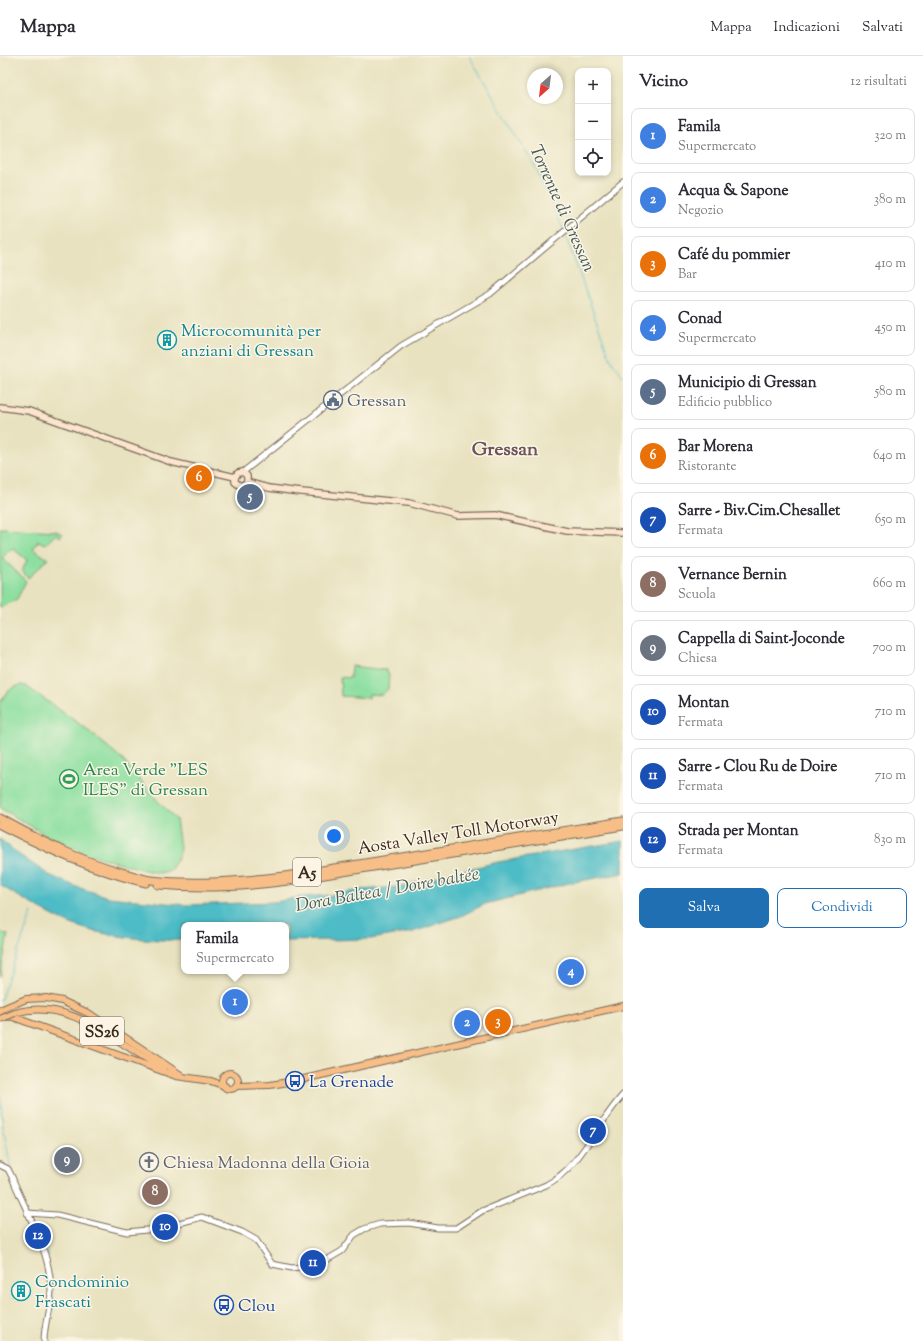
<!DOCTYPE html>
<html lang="it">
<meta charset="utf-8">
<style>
:root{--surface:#fff;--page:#f2f2f3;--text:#2b2b33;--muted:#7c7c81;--line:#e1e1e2;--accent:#1f6fb2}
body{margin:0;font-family:"Sorts Mill Goudy",serif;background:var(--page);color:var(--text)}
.controls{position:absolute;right:12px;top:12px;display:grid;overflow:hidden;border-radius:8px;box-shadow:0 2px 6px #0003}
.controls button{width:36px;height:36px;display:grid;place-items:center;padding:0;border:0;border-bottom:1px solid var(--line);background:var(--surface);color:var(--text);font:20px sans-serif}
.compass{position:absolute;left:527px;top:12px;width:36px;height:36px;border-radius:50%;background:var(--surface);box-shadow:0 2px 6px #0003;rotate:208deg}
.you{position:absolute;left:334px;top:780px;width:14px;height:14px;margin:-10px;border:3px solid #fff;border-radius:50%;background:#1a73e8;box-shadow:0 0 0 6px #1a73e833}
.badge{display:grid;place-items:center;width:26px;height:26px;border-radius:50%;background:var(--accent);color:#fff;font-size:13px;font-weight:700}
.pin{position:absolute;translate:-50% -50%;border:2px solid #fff;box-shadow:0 1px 4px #0006}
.popup{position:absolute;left:181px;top:866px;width:108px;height:52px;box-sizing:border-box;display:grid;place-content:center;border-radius:8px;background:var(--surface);filter:drop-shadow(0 1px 3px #0005);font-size:13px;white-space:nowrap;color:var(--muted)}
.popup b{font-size:15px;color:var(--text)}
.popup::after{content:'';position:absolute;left:50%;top:100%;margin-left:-8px;border:8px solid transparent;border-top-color:var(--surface)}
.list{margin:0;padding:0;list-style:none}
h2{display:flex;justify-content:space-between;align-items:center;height:52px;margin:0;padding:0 16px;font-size:17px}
h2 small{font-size:13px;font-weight:400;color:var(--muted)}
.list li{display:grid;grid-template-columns:26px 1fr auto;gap:12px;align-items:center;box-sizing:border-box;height:56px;margin:0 8px 8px;padding:0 8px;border:1px solid var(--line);border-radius:8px}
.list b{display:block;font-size:15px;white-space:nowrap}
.list p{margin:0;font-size:13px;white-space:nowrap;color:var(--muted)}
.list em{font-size:13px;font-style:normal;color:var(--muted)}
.actions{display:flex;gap:8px;padding:12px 16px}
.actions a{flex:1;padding:9px 0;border:1px solid var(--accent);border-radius:8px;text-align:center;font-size:14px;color:var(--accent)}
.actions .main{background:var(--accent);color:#fff}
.icon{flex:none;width:22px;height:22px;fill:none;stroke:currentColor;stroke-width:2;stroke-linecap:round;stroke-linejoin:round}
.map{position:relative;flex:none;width:623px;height:1285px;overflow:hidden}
header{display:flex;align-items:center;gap:24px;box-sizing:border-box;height:56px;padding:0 20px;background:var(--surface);border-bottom:1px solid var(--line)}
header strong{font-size:19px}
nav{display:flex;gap:22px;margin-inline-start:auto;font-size:14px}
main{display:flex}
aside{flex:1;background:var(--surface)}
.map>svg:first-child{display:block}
.green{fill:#8ddfa0;stroke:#64845f}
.water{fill:#4ebcc6;stroke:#447372}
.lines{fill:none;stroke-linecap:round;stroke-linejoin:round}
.stream{stroke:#4ebcc6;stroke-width:1}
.tertiary-casing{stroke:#786a57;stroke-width:7}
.secondary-casing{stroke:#786a57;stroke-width:8}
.primary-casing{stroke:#786a57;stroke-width:8}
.motorway-casing{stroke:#786a57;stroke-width:9}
.tertiary{stroke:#fff;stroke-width:5}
.secondary{stroke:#fce5cf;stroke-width:5.5}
.primary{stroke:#f7be88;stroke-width:6}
.motorway{stroke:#f7be88;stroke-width:7}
.primary-bridge-casing{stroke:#786a57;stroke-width:8;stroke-linecap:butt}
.primary-bridge{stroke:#f7be88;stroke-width:6}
.labels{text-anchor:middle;stroke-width:3;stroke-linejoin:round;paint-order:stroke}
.shield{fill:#fcf5e5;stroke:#75675a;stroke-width:1}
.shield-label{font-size:16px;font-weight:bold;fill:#3b2a1e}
.culture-label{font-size:17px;fill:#0d838f;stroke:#fcf5e5;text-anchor:start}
.service-label{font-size:17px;fill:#4e5e75;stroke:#fcf5e5;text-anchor:start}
.leisure-label{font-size:17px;fill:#27864d;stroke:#fcf5e5;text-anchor:start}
.street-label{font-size:17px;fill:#3b2a1e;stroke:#fcf5e5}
.transit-label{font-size:17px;fill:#164399;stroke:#fcf5e5;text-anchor:start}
.worship-label{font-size:17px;fill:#5b616d;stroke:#fcf5e5;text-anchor:start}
.water-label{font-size:18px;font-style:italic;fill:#425d59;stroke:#fcf5e5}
.quarter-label{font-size:19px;font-weight:bold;fill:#6c535c;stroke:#fcf5e5}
</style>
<header>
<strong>Mappa</strong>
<nav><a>Mappa</a><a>Indicazioni</a><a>Salvati</a></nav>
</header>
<main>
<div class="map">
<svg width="623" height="1285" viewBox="0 0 623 1285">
<rect width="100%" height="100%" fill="#fcf5e5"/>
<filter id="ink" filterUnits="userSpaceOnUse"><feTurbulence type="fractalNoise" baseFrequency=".025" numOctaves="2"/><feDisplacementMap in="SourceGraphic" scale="8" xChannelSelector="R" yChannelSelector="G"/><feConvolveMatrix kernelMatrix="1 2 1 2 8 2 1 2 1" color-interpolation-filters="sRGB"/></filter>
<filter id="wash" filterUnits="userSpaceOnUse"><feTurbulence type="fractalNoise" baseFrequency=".012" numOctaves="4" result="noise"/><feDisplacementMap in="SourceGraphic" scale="16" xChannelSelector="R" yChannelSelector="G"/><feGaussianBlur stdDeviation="0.9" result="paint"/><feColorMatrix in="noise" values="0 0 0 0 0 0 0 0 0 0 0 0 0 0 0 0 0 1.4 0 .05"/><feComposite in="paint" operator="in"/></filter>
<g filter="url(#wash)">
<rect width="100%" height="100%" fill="#e8e2c0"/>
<!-- green -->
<g class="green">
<polygon points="0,472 56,475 62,478 60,481 56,478 46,488 38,485 33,493 48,503 28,522 22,515 27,504 12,492 2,502 26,525 17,543 0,552"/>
<polygon points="351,610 386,614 389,619 388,633 382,639 369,638 369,642 341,640 340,621 350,622"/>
<path d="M21 629 26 630 85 672 120 701 157 744 176 763 180 792 177 804 170 814 160 817 145 814 88 798 51 782 0 752V647C6 637 9 632 21 629Z"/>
<polygon points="0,877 8,878 0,921"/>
</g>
<!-- water -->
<path class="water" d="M0 783 18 798 49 819 77 831 108 841 186 849 275 846 300 841 332 839 361 834 397 831 498 806 623 785V817L569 827 485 848 461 860 413 876 370 883 286 885V869H184V884C149 885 104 881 71 868 47 858 25 844 3 831L0 828Z"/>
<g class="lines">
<!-- stream -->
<g class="stream">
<polyline points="469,0 537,114 563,173"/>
<polyline points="565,178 610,302 623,320"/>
<polyline points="0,945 32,856"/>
<polyline points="0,1037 3,1071 11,1113"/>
<polyline points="45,1189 48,1200"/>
<polyline points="47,1275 53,1251 53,1234"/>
</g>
</g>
</g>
<g filter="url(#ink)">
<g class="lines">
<!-- tertiary casing -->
<g class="tertiary-casing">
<g id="tertiary">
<polyline points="243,416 401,290 490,238 623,126"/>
<path d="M0 1109 8 1113 12 1121C26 1157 50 1193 51 1233 51 1251 44 1267 44 1285"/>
<path d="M27 1157 57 1159 127 1176 156 1173 202 1161 242 1176 256 1184 272 1208 292 1212 308 1210 323 1206 342 1195 354 1179 364 1173 380 1168 409 1167 438 1172H456L482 1155 546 1129C582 1110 597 1067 623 1039"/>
</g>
</g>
<!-- secondary casing -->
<g class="secondary-casing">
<g id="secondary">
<polyline points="0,351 29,355 171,406 235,421"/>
<polyline points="235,421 238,417 243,416 247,420 247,426"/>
<polyline points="235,421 235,426 239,429 243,429 247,426"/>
<polyline points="247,426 269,432 292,435 409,447 458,460 495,459 567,475 623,477"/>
</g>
</g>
<!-- primary casing -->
<g class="primary-casing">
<g id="primary">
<polyline points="0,954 26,943 46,942 62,945 90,958 181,1019"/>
<path d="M15 957C71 940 116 988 163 1012"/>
<polyline points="0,960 13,961 176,1020 211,1025 225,1030"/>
<circle cx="230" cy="1025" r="8"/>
<polyline points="236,1030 270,1029 295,1025 623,950"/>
</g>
</g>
<!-- motorway casing -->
<g class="motorway-casing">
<g id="motorway">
<path d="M0 762C41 785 77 803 122 816 132 819 142 823 151 824 196 829 240 825 285 820L623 765"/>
<path d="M0 769C49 794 92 814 146 827"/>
<path d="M158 829C205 833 242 831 288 825L623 770"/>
</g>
</g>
<!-- tertiary -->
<use href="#tertiary" class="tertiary"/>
<!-- secondary -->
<use href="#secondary" class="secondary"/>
<!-- primary -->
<use href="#primary" class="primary"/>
<!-- motorway -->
<use href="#motorway" class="motorway"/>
<!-- primary-bridge casing -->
<g class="primary-bridge-casing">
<polyline id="primary-bridge" points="0,963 15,957"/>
</g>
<!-- primary-bridge -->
<use href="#primary-bridge" class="primary-bridge"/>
</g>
</g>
<!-- icons -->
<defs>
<g id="building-ring" transform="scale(1)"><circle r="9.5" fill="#fcf5e5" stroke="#0f9aa8" stroke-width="1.5"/><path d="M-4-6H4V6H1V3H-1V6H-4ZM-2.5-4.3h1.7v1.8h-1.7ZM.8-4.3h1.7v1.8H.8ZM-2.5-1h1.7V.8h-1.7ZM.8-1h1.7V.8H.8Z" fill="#0f9aa8"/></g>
<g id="civic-ring" transform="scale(1)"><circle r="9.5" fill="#fcf5e5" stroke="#5c6f8a" stroke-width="1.5"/><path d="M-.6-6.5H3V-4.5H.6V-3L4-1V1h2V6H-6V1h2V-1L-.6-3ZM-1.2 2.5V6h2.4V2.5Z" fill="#5c6f8a"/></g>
<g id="stadium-ring" transform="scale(1)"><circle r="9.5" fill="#fcf5e5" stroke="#2e9e5b" stroke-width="1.5"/><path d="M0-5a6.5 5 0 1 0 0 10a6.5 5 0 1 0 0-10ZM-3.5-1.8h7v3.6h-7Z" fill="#2e9e5b"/></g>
<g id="bus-ring" transform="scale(1)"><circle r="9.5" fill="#fcf5e5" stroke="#1a4fb4" stroke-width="1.5"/><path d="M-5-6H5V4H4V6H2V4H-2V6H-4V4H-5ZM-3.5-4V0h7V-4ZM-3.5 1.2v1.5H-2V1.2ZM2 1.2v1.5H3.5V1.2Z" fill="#1a4fb4"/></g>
<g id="church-ring" transform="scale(1)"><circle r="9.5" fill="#fcf5e5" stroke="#6b7280" stroke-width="1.5"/><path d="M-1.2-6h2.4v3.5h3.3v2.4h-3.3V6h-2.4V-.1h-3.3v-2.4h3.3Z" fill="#6b7280"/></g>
</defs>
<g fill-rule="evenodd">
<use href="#building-ring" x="167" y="284"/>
<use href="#civic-ring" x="333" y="344"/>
<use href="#stadium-ring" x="69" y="723"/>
<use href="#bus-ring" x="295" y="1025"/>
<use href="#church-ring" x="149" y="1106"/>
<use href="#building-ring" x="21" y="1235"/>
<use href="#bus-ring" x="224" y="1249"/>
</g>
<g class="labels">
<!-- shield labels -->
<g class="shield">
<rect x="293" y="802" width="28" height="28" rx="3"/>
<rect x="80" y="961" width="44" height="28" rx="3"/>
</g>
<g class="shield-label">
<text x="307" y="822">A5</text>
<text x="102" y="981">SS26</text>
</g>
<!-- culture labels -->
<g class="culture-label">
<text x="181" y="280">Microcomunità per<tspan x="181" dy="20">anziani di Gressan</tspan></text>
<text x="35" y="1231">Condominio<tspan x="35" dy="20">Frascati</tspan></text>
</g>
<!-- service labels -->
<g class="service-label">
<text x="347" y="350">Gressan</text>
</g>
<!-- leisure labels -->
<g class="leisure-label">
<text x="83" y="719">Area Verde "LES<tspan x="83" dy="20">ILES" di Gressan</tspan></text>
</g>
<!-- street labels -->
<g class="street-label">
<text transform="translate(458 776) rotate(-9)" y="6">Aosta Valley Toll Motorway</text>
</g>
<!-- transit labels -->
<g class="transit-label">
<text x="309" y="1031">La Grenade</text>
<text x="238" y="1255">Clou</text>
</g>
<!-- worship labels -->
<g class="worship-label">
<text x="163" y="1112">Chiesa Madonna della Gioia</text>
</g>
<!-- water labels -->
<g class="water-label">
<text transform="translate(563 152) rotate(66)" y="6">Torrente di Gressan</text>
<text transform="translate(387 833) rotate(-10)" y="6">Dora Baltea / Doire baltée</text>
</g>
<!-- quarter labels -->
<g class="quarter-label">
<text x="505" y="399">Gressan</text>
</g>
</g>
</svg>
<div class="controls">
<button>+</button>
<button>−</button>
<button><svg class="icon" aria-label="locate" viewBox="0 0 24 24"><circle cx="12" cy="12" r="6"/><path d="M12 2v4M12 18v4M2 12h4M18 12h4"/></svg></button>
</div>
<svg class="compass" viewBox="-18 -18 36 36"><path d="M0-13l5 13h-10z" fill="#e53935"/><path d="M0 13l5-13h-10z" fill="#7c7c81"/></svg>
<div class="you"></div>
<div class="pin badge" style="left:235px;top:946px;background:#3f7fe0">1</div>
<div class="popup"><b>Famila</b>Supermercato</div>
<div class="pin badge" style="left:467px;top:967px;background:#3f7fe0">2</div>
<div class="pin badge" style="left:498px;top:966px;background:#e8710a">3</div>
<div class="pin badge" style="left:571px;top:916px;background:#3f7fe0">4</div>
<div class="pin badge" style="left:250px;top:441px;background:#5c6f8a">5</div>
<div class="pin badge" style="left:199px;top:422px;background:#e8710a">6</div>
<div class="pin badge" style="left:593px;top:1075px;background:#1a4fb4">7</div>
<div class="pin badge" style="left:155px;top:1136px;background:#8d6e63">8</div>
<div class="pin badge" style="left:67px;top:1104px;background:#6b7280">9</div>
<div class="pin badge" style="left:165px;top:1171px;background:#1a4fb4">10</div>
<div class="pin badge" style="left:313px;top:1207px;background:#1a4fb4">11</div>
<div class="pin badge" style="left:38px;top:1180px;background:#1a4fb4">12</div>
</div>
<aside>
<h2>Vicino<small>12 risultati</small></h2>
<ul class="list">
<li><span class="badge" style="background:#3f7fe0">1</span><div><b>Famila</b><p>Supermercato</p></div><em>320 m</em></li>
<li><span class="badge" style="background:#3f7fe0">2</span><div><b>Acqua &amp; Sapone</b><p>Negozio</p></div><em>380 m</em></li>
<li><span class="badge" style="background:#e8710a">3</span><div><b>Café du pommier</b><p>Bar</p></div><em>410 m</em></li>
<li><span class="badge" style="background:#3f7fe0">4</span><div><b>Conad</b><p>Supermercato</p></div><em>450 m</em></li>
<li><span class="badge" style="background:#5c6f8a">5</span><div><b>Municipio di Gressan</b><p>Edificio pubblico</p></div><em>580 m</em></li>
<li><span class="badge" style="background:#e8710a">6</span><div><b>Bar Morena</b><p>Ristorante</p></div><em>640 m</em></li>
<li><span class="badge" style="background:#1a4fb4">7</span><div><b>Sarre - Biv.Cim.Chesallet</b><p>Fermata</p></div><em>650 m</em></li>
<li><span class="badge" style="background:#8d6e63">8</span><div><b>Vernance Bernin</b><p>Scuola</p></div><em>660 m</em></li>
<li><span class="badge" style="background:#6b7280">9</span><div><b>Cappella di Saint-Joconde</b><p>Chiesa</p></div><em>700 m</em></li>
<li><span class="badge" style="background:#1a4fb4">10</span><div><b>Montan</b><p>Fermata</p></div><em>710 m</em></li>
<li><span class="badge" style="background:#1a4fb4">11</span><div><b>Sarre - Clou Ru de Doire</b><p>Fermata</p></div><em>710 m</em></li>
<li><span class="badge" style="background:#1a4fb4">12</span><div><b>Strada per Montan</b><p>Fermata</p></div><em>830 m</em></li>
</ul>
<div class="actions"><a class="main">Salva</a><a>Condividi</a></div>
</aside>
</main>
